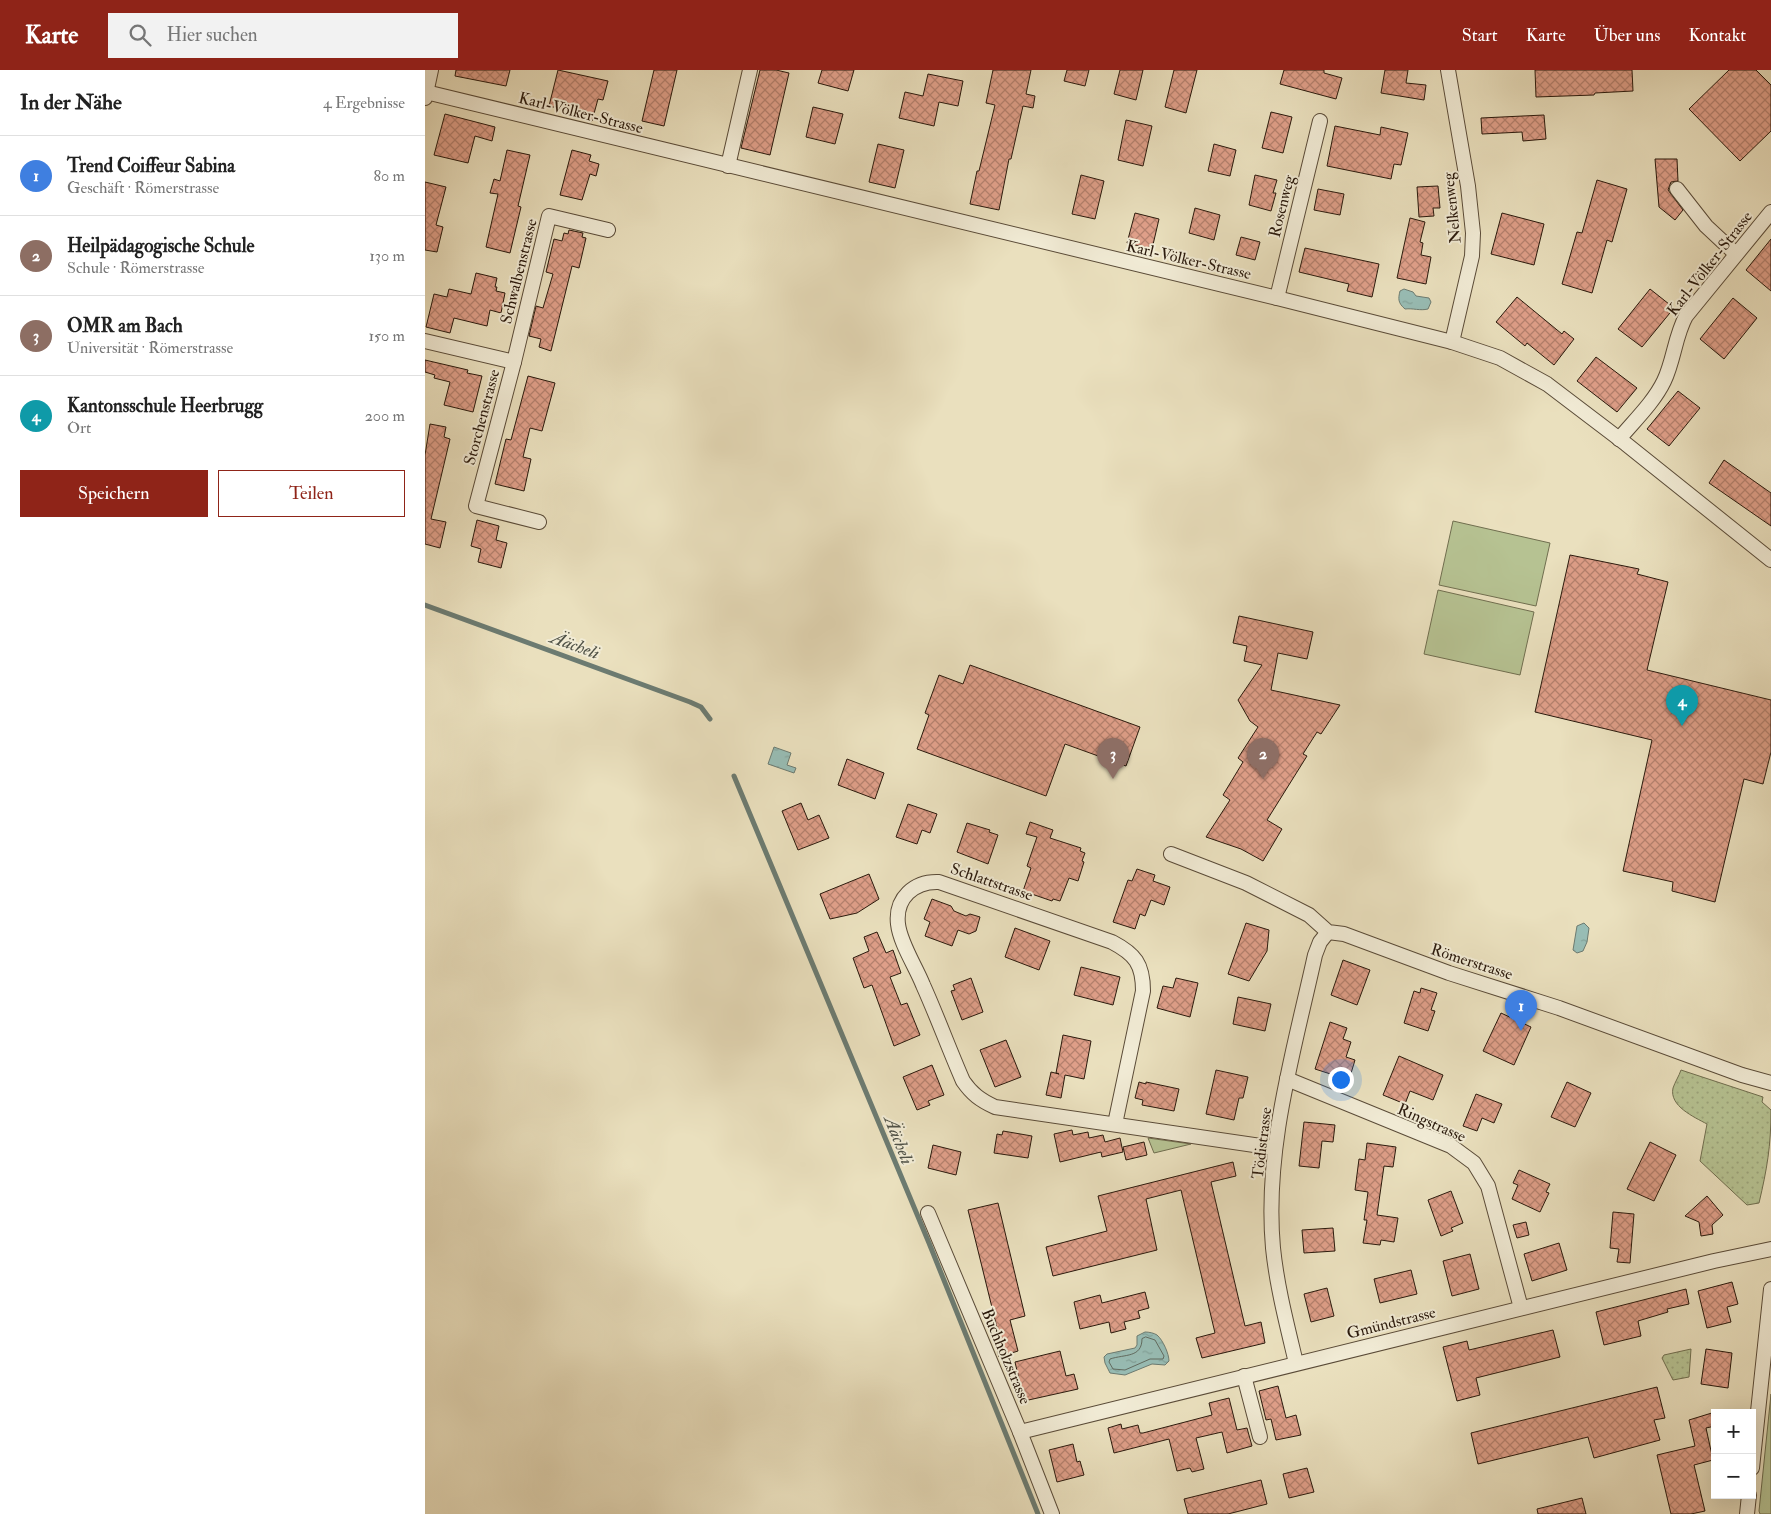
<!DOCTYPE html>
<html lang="de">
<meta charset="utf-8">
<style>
:root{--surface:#fff;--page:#f2f2f2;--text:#222;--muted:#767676;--line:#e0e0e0;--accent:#8f2418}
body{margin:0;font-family:"IM FELL Double Pica",serif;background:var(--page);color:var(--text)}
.controls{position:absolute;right:15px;bottom:15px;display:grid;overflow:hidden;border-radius:0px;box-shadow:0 5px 20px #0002}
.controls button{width:45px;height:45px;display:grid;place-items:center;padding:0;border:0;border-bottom:1px solid var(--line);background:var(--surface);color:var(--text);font:25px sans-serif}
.you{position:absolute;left:915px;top:1009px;width:18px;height:18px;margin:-12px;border:4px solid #fff;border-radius:50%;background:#1a73e8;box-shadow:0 0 0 8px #1a73e833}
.badge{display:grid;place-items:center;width:32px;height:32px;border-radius:50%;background:var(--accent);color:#fff;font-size:16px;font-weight:700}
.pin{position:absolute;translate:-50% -41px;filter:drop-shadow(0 1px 2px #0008)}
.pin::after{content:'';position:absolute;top:26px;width:18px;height:15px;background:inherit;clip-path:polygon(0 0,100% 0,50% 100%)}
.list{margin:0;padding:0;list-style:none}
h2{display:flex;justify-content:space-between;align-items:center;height:65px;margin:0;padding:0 20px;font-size:21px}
h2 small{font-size:16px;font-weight:400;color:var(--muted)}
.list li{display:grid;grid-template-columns:32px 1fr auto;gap:15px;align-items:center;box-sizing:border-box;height:80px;padding:0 20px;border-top:1px solid var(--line)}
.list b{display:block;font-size:19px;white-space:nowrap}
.list p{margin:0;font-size:16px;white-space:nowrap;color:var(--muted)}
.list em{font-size:16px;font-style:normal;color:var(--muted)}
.actions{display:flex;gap:10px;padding:15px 20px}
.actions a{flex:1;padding:11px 0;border:1px solid var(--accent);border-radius:0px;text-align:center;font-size:18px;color:var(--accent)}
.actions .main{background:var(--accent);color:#fff}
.icon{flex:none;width:28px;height:28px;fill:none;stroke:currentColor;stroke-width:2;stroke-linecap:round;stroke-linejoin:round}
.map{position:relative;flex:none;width:1346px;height:1444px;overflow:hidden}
header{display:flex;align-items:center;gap:30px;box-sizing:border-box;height:70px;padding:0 25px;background:var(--accent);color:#fff}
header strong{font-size:24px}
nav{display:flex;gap:28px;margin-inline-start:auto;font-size:18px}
.search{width:350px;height:45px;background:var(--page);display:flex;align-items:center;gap:12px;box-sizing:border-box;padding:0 18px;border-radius:0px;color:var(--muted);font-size:19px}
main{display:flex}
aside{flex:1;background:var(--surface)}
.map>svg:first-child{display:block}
.grass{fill:#b6c292;stroke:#706e4f}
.park{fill:url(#park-dots);stroke:#706e4f}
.water{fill:url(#water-ripples);stroke:#6c7b71}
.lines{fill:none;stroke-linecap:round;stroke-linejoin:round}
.shore{stroke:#616b60;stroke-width:1}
.stream{stroke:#6c7b71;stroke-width:5}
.building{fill:url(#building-cross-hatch);stroke:#2a190c}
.minor-casing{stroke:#5a4b38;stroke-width:16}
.minor{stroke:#f1ebd5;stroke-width:14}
.labels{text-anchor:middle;stroke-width:4;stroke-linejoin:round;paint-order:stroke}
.street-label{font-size:16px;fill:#2a190c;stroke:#f1ebd5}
.water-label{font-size:18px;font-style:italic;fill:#505247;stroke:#f1ebd5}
</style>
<header>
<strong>Karte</strong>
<div class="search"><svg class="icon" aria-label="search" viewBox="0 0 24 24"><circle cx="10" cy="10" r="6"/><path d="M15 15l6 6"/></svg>Hier suchen</div>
<nav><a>Start</a><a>Karte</a><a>Über uns</a><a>Kontakt</a></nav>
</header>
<main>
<aside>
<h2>In der Nähe<small>4 Ergebnisse</small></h2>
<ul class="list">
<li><span class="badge" style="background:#3f7fe0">1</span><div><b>Trend Coiffeur Sabina</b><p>Geschäft · Römerstrasse</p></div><em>80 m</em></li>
<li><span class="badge" style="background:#8d6e63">2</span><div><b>Heilpädagogische Schule</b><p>Schule · Römerstrasse</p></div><em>130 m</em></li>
<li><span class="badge" style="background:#8d6e63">3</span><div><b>OMR am Bach</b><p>Universität · Römerstrasse</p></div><em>150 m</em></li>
<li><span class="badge" style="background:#0f9aa8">4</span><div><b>Kantonsschule Heerbrugg</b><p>Ort</p></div><em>200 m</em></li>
</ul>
<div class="actions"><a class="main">Speichern</a><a>Teilen</a></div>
</aside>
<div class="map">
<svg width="1346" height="1444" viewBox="0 0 1346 1444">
<defs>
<pattern id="park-dots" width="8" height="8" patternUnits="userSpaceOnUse" patternTransform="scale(1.25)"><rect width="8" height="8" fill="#b6c292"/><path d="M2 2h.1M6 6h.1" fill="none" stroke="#9da67d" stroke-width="1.8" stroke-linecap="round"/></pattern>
<pattern id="water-ripples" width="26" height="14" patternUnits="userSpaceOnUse" patternTransform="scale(1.25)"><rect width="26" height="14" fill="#98bdb5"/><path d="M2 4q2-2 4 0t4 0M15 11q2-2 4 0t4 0" fill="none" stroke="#83a29a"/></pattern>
<pattern id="building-cross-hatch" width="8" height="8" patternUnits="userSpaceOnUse" patternTransform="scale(1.25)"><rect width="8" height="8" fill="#df9f89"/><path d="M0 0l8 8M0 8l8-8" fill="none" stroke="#b5816e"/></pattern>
</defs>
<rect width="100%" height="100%" fill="#eae0be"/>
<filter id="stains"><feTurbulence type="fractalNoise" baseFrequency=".004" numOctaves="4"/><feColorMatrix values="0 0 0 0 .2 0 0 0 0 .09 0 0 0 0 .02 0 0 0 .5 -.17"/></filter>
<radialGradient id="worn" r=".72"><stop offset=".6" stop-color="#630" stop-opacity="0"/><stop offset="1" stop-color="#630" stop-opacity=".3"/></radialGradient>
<!-- grass -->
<g class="grass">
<polygon points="1028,451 1125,473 1111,536 1014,515"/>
<polygon points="1013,520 1109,542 1095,605 999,584"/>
<polygon points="723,1068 766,1074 729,1083"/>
<polygon points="1346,1324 1346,1444 1335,1444 1334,1441"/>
</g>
<!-- park -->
<g class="park">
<path d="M1256 1000 1338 1027 1337 1032 1346 1040C1346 1076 1342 1099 1334 1133L1322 1135 1275 1091 1282 1054C1269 1047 1244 1036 1248 1018 1250 1012 1254 1006 1256 1000Z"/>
<polygon points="1266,1279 1264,1307 1248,1310 1237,1288 1239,1285"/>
</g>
<!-- water -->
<g class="water">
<path d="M979 219 988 222 991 226 1004 228 1006 232 1003 239C995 241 988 238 980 239 973 233 973 229 975 221Z"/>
<polygon points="349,677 366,683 362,695 371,698 369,703 343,694"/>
<polygon points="1159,853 1164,858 1162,872 1158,881 1152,883 1148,880 1152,856"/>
<path d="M720 1262C724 1262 729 1263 732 1265 738 1270 744 1284 744 1291L740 1295 727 1294 700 1305 685 1303 680 1293 679 1287 682 1284 710 1278 712 1275V1266Z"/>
</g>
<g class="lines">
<!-- shore -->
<path class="shore" d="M721 1267 730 1270 739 1286 738 1289H725L700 1300 688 1299 684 1292 685 1289C700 1284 717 1288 717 1269Z"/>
<!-- stream -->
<g class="stream">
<polyline points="0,535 265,632 276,637 285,649"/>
<polyline points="309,706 504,1173 613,1444"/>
</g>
</g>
<!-- building -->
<g class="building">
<polygon points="31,0 85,0 81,16 30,6"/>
<polygon points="133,0 183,11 178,30 173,29 167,51 145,46 146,41 124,36"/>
<polygon points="229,0 252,0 239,56 217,51"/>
<polygon points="335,0 351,0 364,3 345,85 316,78"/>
<polygon points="397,0 429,0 423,21 393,13"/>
<polygon points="568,0 606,0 601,24 610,26 608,38 598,36 586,89 584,89 574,140 545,134 552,101 554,101 570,35 561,33"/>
<polygon points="642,0 664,0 660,16 639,11"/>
<polygon points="695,0 718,0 711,30 689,24"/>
<polygon points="749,0 772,0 761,43 740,37"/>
<polygon points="859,0 899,0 899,3 917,8 911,29 855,14"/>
<polygon points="960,0 983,0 981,13 1001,15 999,30 956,23"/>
<polygon points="1110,0 1207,0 1208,21 1170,23 1169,25 1111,27"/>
<polygon points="1304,0 1331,0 1346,15 1346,61 1315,91 1264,39"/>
<polygon points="503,4 538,11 533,36 514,32 509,56 474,48 480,22 498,26"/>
<polygon points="388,37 418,44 410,74 381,67"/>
<polygon points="846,42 867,47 858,83 837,78"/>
<polygon points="20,44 70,57 67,71 50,66 43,93 9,85"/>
<polygon points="1119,45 1121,69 1098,71 1097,62 1057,64 1056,48"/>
<polygon points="701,50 727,56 718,96 693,90"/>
<polygon points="910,56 955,65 956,57 983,63 976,95 969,94 966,109 902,96"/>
<polygon points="453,74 479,80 470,118 444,112"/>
<polygon points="789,74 811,80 805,106 783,101"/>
<polygon points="82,80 105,85 93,136 96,137 85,183 61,177 73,124 65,123 69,109 75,111"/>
<polygon points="147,80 166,85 164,91 174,94 171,106 165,104 157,130 135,125"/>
<polygon points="1230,89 1252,89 1253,111 1246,112 1243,120 1258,140 1250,150 1234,137"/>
<polygon points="656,105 679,111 670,149 647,144"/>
<polygon points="830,105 852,110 848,123 851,123 846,141 824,135"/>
<polygon points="1172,110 1202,119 1187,172 1182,170 1167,223 1137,214 1152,162 1157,163"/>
<polygon points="0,112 21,117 11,155 18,157 12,182 0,180"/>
<polygon points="1013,116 1015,138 1008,138 1009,146 994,147 992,117"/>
<polygon points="893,119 919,124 915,145 889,140"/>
<polygon points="770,138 795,145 789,170 764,163"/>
<polygon points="710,143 734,149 727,179 702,173"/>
<polygon points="1077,143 1119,154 1109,195 1066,184"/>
<polygon points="985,148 1000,152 995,172 998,173 996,185 1006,187 1001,214 972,208"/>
<polygon points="144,160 158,163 157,167 161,168 154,198 147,196 126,281 114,277 116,269 104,266 111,236 118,238 128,204 121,202 129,169 137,171 139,163 143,164"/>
<polygon points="816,167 835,172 830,190 811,185"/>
<polygon points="1346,169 1346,221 1321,200"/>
<polygon points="880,178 954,194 947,227 922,221 924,214 874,202"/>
<polygon points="51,203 72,208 70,217 72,217 71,221 80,223 76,243 65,240 62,256 29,248 25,263 1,257 9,224 22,227 24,219 46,224"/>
<polygon points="1225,219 1249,238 1217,277 1193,259"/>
<polygon points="1092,227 1137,264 1139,261 1149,269 1129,295 1102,273 1100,276 1071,252"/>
<polygon points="1308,228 1332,248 1299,289 1275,269"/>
<polygon points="1171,287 1212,318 1192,342 1152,311"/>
<polygon points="0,290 43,300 42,303 57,306 48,342 19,335 25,312 9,308 10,305 0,302"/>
<polygon points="103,306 130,313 117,361 105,358 98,387 106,389 99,421 70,414 81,369 86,370"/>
<polygon points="1253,321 1275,338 1244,376 1222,359"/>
<polygon points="5,354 21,357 19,367 25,369 6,449 21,452 15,478 0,474 0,385"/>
<polygon points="1299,390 1346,423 1346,456 1284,413"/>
<polygon points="52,450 74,456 71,470 82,473 76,498 53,492 56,479 46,476"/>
<polygon points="1145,485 1214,499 1212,504 1243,512 1222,600 1346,630 1346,682 1338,714 1319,709 1290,832 1247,821 1248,812 1198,801 1227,670 1110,642"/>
<polygon points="814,546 888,562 882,589 853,583 846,620 915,635 896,664 892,662 878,684 882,686 842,750 857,759 838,791 816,779 781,767 805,730 798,725 818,692 813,688 833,657 825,651 813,630 837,595 819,591 822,576 808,573"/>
<polygon points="545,595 715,657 701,696 640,674 621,726 492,679 504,645 500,643 514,605 538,614"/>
<polygon points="422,689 459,703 450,729 413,715"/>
<polygon points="376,733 383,750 394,745 404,768 373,780 357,741"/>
<polygon points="483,734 512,744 505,763 497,760 492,774 471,767"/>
<polygon points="605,752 628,760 625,768 656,778 655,781 660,783 657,791 659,792 653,811 644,808 635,831 628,829 627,831 598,821 606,798 602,796 612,767 601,764"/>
<polygon points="542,753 565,760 564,762 573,765 563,794 532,782"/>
<polygon points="712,799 730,805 728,811 745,817 739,835 726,830 720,846 715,844 710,859 688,852 703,810 707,811"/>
<polygon points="444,804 454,829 432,843 405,849 395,824"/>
<polygon points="507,829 526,836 529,841 541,846 545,844 555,847 551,861 544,864 533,860 527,876 500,866 505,852 499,849"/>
<polygon points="821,853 844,860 842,881 824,911 803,904"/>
<polygon points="590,858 625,871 614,900 580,887"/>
<polygon points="452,862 461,883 468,880 476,903 465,907 476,935 482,933 495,965 469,976 447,915 439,918 428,888 444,881 439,867"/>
<polygon points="918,890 945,900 932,935 906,925"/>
<polygon points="656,897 695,907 688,935 649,925"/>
<polygon points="546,908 558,942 537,950 526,921 530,920 528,915"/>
<polygon points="751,908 773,913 765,947 732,938 738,916 748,918"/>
<polygon points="996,918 1012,923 1006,940 1010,941 1003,961 979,953 989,921 995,923"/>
<polygon points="813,927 846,934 840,961 808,954"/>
<polygon points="1076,943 1106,957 1089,995 1058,981"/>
<polygon points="905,952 922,958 918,969 926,972 921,987 930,990 924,1010 890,999"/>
<polygon points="638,965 666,971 659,1009 640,1005 636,1028 621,1025 626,1002 634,1004 631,1003"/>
<polygon points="581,970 596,1007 570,1017 555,980"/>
<polygon points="974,986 1018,1005 1008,1030 985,1021 980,1034 958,1025"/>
<polygon points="507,995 519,1025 503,1031 505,1035 492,1040 478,1007"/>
<polygon points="791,1000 823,1007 818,1028 814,1028 809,1050 781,1044"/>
<polygon points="714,1012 721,1014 721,1012 754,1019 749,1041 717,1035 718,1030 710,1028"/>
<polygon points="1142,1012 1166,1023 1150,1057 1126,1047"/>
<polygon points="1051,1024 1077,1034 1069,1053 1057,1048 1052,1061 1038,1056"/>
<polygon points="879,1052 910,1055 908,1072 897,1071 894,1098 874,1096"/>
<polygon points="647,1060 648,1065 663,1062 664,1068 678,1065 680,1072 695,1068 698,1082 677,1087 676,1082 635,1092 629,1064"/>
<polygon points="578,1061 607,1066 603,1088 569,1083 572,1064 577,1065"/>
<polygon points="719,1072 722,1085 701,1090 698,1077"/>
<polygon points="1225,1072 1251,1085 1229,1131 1202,1119"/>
<polygon points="942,1073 971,1077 968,1097 959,1096 952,1145 973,1148 969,1172 956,1170 955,1175 938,1173 942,1150 939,1150 943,1122 930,1120 934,1089 940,1090"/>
<polygon points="508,1075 536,1082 531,1105 503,1098"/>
<polygon points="808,1092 811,1106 786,1112 820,1256 836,1252 840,1273 777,1288 771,1268 790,1263 756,1120 721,1129 732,1180 628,1206 621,1177 682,1161 673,1126"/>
<polygon points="1094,1100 1125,1114 1121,1122 1124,1123 1115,1142 1087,1129 1093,1115 1088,1113"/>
<polygon points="1026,1121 1038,1153 1026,1158 1028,1161 1016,1166 1003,1130"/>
<polygon points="1282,1126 1298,1145 1287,1155 1288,1164 1276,1166 1274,1152 1260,1146"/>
<polygon points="573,1133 600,1246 585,1250 593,1281 574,1287 570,1271 575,1270 543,1140"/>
<polygon points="1188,1142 1209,1144 1205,1193 1192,1192 1194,1179 1185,1178"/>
<polygon points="1101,1152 1104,1165 1092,1168 1088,1155"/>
<polygon points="908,1158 910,1181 879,1183 877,1160"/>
<polygon points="1134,1173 1142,1200 1107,1211 1099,1184"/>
<polygon points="1045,1184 1054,1219 1027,1226 1018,1191"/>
<polygon points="986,1200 992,1224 955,1233 949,1209"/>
<polygon points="1307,1212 1313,1234 1302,1237 1306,1252 1282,1258 1273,1221"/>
<polygon points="902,1218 909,1246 886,1252 879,1224"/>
<polygon points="1261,1219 1264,1234 1242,1239 1243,1242 1213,1251 1216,1266 1179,1275 1171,1242"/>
<polygon points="720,1222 724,1238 713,1241 715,1248 699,1252 701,1259 686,1263 684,1252 655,1259 649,1232 675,1225 677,1233"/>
<polygon points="1128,1260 1135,1287 1051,1308 1055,1325 1032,1331 1018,1277 1042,1271 1044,1280"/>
<polygon points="1281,1279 1307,1283 1303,1318 1276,1314"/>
<polygon points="635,1281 641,1306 649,1304 653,1319 599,1331 590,1292"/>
<polygon points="853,1316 861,1348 871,1345 876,1365 851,1370 846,1349 841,1350 834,1321"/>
<polygon points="1232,1317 1240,1348 1229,1350 1235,1370 1169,1388 1163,1367 1053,1394 1046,1363"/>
<polygon points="804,1328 812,1360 822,1358 827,1376 802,1383 797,1362 771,1368 779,1399 767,1402 765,1398 752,1401 744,1369 689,1383 683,1358 696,1354 697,1359 713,1355 715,1363 718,1363 787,1345 784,1333"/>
<polygon points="1290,1342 1290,1356 1281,1358 1288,1390 1269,1395 1280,1441 1266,1444 1246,1444 1232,1385 1270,1376 1264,1350"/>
<polygon points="648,1374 652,1392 655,1391 659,1405 632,1412 624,1380"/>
<polygon points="882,1398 889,1422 864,1428 858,1404"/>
<polygon points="836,1410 842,1434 803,1444 763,1444 759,1429"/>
<polygon points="1157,1428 1161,1444 1113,1444 1112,1439"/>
</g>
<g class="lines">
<!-- minor casing -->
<g class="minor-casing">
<g id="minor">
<polyline points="1023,0 1043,116 1048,163 1047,186 1027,272"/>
<polyline points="1,22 852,228 1027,272 1075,288 1122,314 1201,374 1346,490"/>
<polyline points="0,28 6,0"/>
<polyline points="303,96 325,0"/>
<polyline points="1252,119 1281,156 1311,184"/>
<polyline points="852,228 895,51"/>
<polyline points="0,271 89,292 51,436 114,452"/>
<polyline points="89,292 124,146 183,160"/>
<path d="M1194 369C1209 351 1229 332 1239 311 1249 290 1250 266 1261 246L1346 142"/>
<polyline points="746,784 821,813 884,845 903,862 919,864 1024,903 1134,938 1317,1005 1346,1013"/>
<polyline points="862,1009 1026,1076 1049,1093 1063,1116 1096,1238"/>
<path d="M690 1054 718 921C718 894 710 884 687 872L514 812C489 811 470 828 473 854 475 873 491 897 498 915 512 946 524 979 538 1011 547 1024 555 1030 570 1037L850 1078"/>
<polyline points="503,1143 595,1362 627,1444"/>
<path d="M871 1293C862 1255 852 1217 848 1178 839 1079 869 981 890 885L895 872 903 862"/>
<polyline points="819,1306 835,1367"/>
<polyline points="595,1362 1289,1191 1346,1179"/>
<polyline points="1327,1398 1346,1219"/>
<polyline points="1322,1444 1324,1425"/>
</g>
</g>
<!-- minor -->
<use href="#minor" class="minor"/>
</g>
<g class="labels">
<!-- street labels -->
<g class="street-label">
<text transform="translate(156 42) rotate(14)" y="6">Karl-Völker-Strasse</text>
<text transform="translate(856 136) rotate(-76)" y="6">Rosenweg</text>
<text transform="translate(1026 138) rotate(-96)" y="6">Nelkenweg</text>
<text transform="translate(764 189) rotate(13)" y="6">Karl-Völker-Strasse</text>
<text transform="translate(1284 193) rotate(-52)" y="6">Karl-Völker-Strasse</text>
<text transform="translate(93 201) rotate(-76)" y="6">Schwalbenstrasse</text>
<text transform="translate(56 347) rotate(-75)" y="6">Storchenstrasse</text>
<text transform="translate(567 811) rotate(19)" y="6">Schlattstrasse</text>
<text transform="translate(1047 891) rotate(18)" y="6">Römerstrasse</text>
<text transform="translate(1007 1052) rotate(24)" y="6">Ringstrasse</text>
<text transform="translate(836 1073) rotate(-83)" y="6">Tödistrasse</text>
<text transform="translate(966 1252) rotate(-14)" y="6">Gmündstrasse</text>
<text transform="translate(582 1286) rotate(67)" y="6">Buchholzstrasse</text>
</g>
<!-- water labels -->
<g class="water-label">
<text transform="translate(150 575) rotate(20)" y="6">Äächeli</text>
<text transform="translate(474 1070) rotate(68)" y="6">Äächeli</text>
</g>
</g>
<rect width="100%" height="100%" filter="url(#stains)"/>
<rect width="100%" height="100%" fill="url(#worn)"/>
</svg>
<div class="controls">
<button>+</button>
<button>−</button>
</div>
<div class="you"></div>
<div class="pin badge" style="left:1096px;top:961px;background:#3f7fe0">1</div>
<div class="pin badge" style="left:838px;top:709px;background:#8d6e63">2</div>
<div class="pin badge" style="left:688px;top:709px;background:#8d6e63">3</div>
<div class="pin badge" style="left:1257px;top:656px;background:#0f9aa8">4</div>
</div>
</main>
